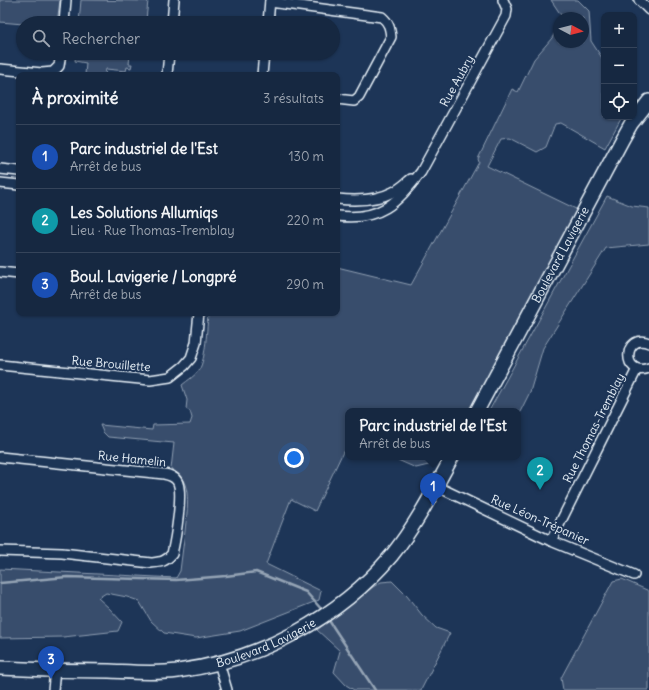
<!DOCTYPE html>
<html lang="fr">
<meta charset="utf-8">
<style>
:root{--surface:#162841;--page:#1f3048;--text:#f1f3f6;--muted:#9ea6b1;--line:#35445a;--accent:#ea580c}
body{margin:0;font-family:Delius,sans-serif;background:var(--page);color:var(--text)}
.controls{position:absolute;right:12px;top:12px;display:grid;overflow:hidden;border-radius:8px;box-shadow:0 1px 3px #0004}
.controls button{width:36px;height:36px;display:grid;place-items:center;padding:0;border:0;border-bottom:1px solid var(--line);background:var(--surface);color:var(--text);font:20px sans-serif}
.compass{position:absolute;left:553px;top:12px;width:36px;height:36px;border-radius:50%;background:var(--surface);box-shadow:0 1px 3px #0004;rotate:97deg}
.you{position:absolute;left:294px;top:458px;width:14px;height:14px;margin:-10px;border:3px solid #fff;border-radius:50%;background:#1a73e8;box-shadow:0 0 0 6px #1a73e833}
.badge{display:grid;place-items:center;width:26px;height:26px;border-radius:50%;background:var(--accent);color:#fff;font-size:13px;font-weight:700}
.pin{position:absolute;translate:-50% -33px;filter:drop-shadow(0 1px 2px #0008)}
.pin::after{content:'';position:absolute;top:21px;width:14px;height:12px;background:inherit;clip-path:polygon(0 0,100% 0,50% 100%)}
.popup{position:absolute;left:345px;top:408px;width:176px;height:52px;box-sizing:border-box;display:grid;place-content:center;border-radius:8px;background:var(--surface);filter:drop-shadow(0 1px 3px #0005);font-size:13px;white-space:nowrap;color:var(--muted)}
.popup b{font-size:15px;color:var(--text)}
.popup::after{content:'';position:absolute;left:50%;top:100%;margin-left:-8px;border:8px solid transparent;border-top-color:var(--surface)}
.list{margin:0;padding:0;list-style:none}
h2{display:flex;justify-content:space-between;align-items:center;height:52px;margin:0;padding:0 16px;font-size:17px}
h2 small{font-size:13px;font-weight:400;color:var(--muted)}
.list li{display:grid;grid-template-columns:26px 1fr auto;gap:12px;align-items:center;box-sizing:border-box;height:64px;padding:0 16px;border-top:1px solid var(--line)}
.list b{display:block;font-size:15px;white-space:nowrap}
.list p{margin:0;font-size:13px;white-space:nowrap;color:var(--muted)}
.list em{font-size:13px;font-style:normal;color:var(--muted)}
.icon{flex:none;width:22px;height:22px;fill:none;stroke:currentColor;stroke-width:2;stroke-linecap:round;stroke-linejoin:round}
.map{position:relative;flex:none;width:649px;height:690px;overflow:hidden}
.search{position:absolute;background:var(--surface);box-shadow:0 1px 3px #0004;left:16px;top:16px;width:324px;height:44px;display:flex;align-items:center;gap:10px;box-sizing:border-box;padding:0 14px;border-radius:22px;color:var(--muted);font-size:15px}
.panel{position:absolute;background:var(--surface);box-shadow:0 1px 3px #0004;left:16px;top:72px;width:324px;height:244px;border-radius:8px}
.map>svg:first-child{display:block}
.green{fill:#374d6c;stroke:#909fb2}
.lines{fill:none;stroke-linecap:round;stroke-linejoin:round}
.stream{stroke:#95a4b5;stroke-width:2.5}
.street-casing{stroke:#e8f1f8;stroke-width:12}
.secondary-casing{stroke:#e8f1f8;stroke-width:16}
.street{stroke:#1d3557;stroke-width:9}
.secondary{stroke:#1d3557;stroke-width:13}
.labels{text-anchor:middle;stroke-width:4;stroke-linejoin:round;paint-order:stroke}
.street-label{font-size:12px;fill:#e8f1f8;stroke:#1d3557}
</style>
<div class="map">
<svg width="649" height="690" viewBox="0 0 649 690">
<rect width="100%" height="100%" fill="#1d3557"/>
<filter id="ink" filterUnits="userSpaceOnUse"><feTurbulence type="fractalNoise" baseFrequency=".025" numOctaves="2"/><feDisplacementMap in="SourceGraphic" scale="8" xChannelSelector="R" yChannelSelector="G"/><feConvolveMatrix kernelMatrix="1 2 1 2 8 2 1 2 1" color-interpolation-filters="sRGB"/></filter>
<g filter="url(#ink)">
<!-- green -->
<g class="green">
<polygon points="0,0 60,0 57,23 23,24 0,22"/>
<polygon points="81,0 148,1 146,20 138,19 134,23 79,23"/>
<path d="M551 0H578L589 11 591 41 604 61V117H622L605 148 561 123 555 124 546 147 537 152 510 138 501 139 487 166 578 210 471 411H348V454L343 452 315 511 291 499 266 564 321 591 319 600 240 631 196 638 164 633 151 621 139 601 127 597 106 593 98 598 109 608 122 622 118 631 63 637 0 638V569L176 578 180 571C182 558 183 544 185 531 187 510 194 480 171 469L174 443 108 437 103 432 100 425 152 430 153 425 190 424 192 418 190 411 186 409 187 400 182 385C188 380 195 376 199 370 206 359 207 327 208 313H337V267L411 285 479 162 478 159 512 89 518 92 534 59 552 38 559 25V42H583V18H563Z"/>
<polygon points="76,53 128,53 127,55 130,55 129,64 132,64 131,68 127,67 126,71 106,69 105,75 85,75 86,63 75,61"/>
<polygon points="607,196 632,206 649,208 649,244 606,248 543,348 530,392 518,416 518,411 489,411"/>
<polygon points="391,457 447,457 445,461 416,468"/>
<polygon points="622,579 649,591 649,690 563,690 561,678 613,581"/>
<polygon points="392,581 407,596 422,615 436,628 450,633 421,690 354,690 346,685 334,672 340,651 317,630 373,587 381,582"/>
</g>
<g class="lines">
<!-- stream -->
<g class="stream">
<polyline points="0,583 67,577 176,580 226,576 256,572 306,592 323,611"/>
<polyline points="328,619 375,690"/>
</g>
<!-- street casing -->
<g class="street-casing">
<g id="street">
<polyline points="639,0 649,10"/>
<path d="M270 2 382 17C389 23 390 28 391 37L359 97 354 101 337 99"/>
<polyline points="64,23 66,0"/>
<polyline points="172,23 174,0"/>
<polyline points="268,23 270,0"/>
<polyline points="0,69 42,73 53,72 59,66 61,53"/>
<polyline points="167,75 169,53"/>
<polyline points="262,75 264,53"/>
<polyline points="0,169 19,171"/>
<polyline points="0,183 19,185"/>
<path d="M337 199C356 201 376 201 393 192 400 189 406 183 411 179"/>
<path d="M337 216C380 221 396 204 421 172L506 16 507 9 503 0"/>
<polyline points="0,272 19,274"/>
<path d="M649 343C623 332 621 378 649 368"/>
<polyline points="0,365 150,380 170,377 184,366 191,358 196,343 199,313"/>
<path d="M0 457 164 474C169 475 174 476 177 481 184 491 175 541 172 554 165 562 161 562 151 563L62 553 0 551"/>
<polyline points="436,486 551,541 634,575"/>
<polyline points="551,541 637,369"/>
<polyline points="219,663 227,690"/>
<polyline points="53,690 55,670"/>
</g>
</g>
<!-- secondary casing -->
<g class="secondary-casing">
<g id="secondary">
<path id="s1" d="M477 411 622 140 631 124 649 101"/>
<path id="s2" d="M0 668C36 670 73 671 109 671 132 672 155 674 178 671 260 660 339 618 392 555 416 525 434 490 452 457"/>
</g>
</g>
<!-- street -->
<use href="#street" class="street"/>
<!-- secondary -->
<use href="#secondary" class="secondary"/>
</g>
</g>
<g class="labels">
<!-- street labels -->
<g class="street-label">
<text transform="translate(457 81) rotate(-61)" y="4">Rue Aubry</text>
<text dy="4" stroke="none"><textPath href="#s1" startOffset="177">Boulevard Lavigerie</textPath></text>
<text transform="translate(111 364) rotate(5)" y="4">Rue Brouillette</text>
<text transform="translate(594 428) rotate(-63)" y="4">Rue Thomas-Tremblay</text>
<text transform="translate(132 459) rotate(6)" y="4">Rue Hamelin</text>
<text transform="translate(540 520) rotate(24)" y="4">Rue Léon-Trépanier</text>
<text dy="4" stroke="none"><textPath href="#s2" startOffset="271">Boulevard Lavigerie</textPath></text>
</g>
</g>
</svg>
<div class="controls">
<button>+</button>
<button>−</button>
<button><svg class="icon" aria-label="locate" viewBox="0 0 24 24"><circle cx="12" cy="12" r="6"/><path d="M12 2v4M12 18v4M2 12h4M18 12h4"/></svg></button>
</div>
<svg class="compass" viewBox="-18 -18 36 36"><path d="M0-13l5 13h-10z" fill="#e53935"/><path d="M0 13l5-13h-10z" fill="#9ea6b1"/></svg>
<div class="you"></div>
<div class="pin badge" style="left:433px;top:506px;background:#1a4fb4">1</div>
<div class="popup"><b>Parc industriel de l'Est</b>Arrêt de bus</div>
<div class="pin badge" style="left:540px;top:490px;background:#0f9aa8">2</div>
<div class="pin badge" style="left:51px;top:679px;background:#1a4fb4">3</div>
<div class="search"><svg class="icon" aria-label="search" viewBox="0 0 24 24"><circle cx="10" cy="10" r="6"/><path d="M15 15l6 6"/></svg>Rechercher</div>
<section class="panel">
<h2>À proximité<small>3 résultats</small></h2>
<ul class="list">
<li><span class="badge" style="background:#1a4fb4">1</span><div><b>Parc industriel de l'Est</b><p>Arrêt de bus</p></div><em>130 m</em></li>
<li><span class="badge" style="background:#0f9aa8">2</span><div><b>Les Solutions Allumiqs</b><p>Lieu · Rue Thomas-Tremblay</p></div><em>220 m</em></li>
<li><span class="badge" style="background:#1a4fb4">3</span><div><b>Boul. Lavigerie / Longpré</b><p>Arrêt de bus</p></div><em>290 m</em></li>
</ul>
</section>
</div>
